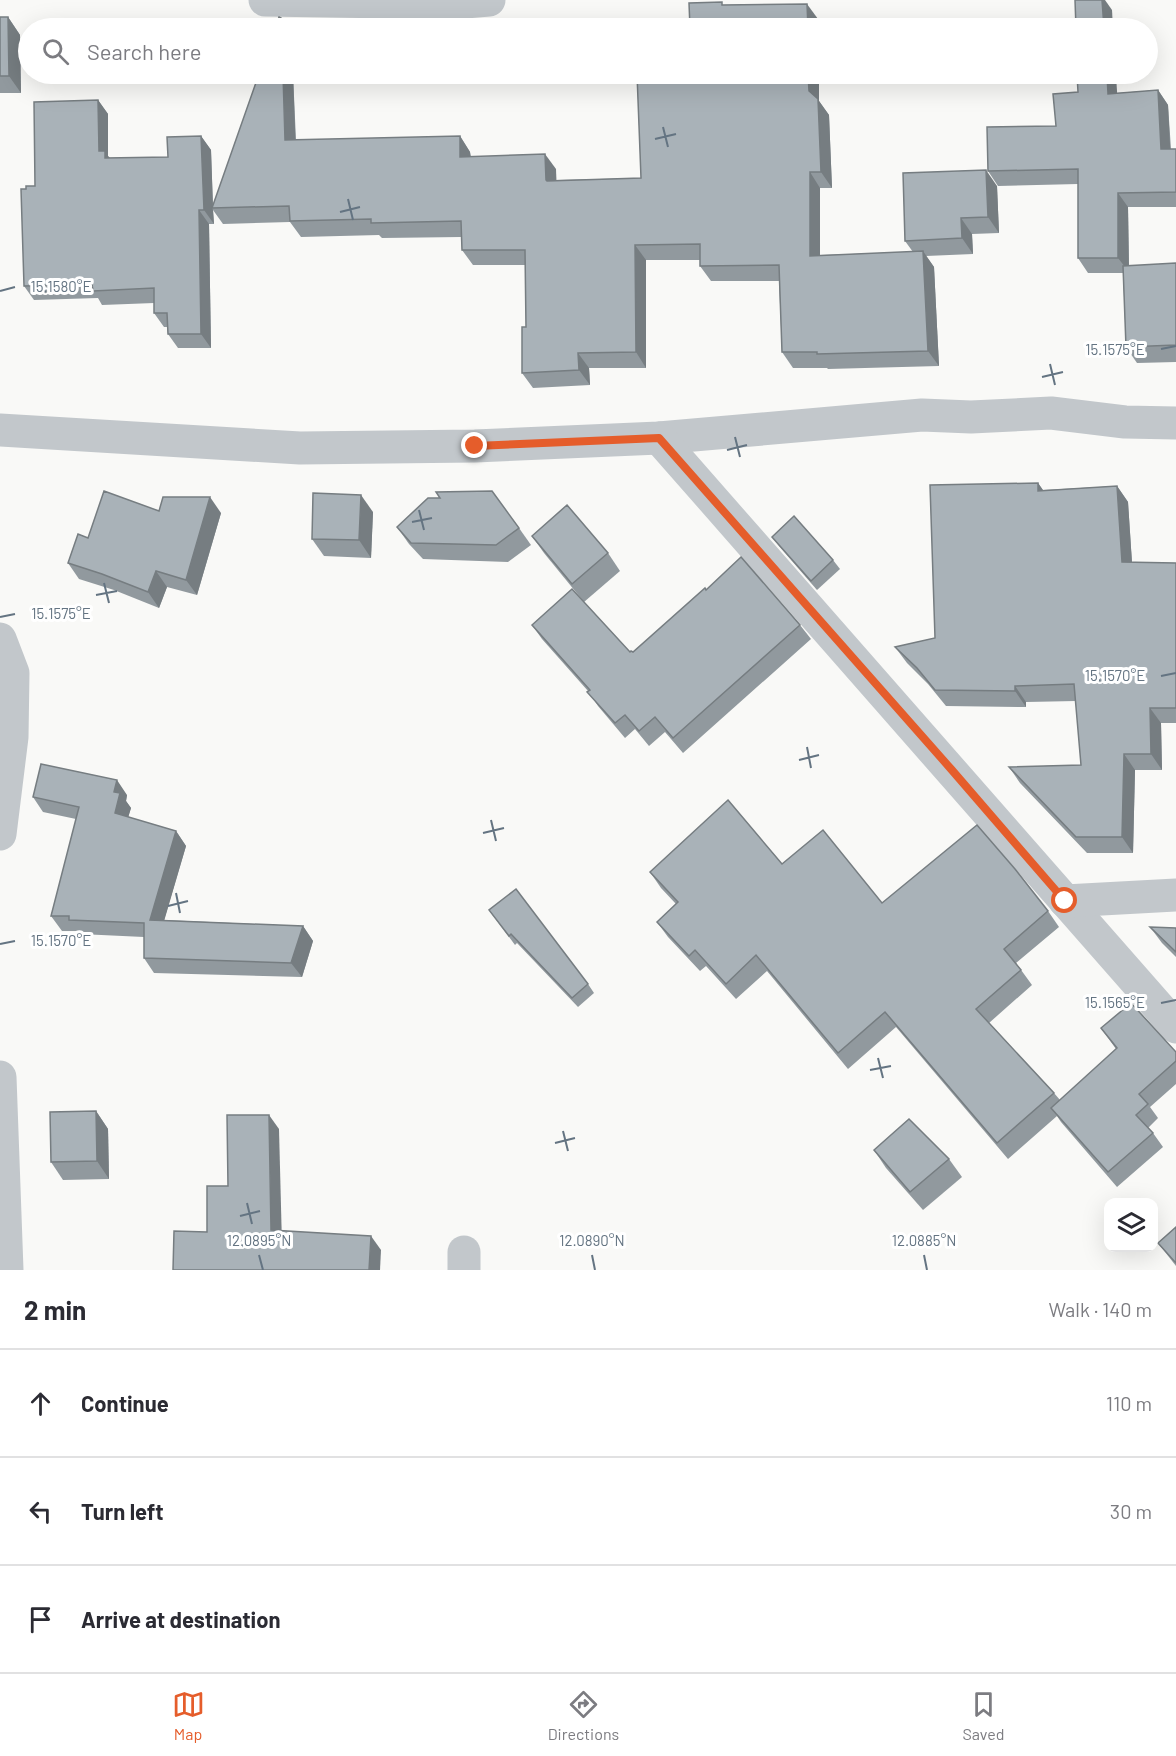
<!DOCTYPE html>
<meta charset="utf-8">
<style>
:root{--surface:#fff;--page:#f2f2f3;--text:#2b2b33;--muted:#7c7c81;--line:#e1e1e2;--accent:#e55d2b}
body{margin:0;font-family:Barlow,sans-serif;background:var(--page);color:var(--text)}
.controls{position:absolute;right:18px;bottom:18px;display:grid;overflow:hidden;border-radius:12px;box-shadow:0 6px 24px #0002}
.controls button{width:54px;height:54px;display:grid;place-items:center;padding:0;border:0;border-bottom:2px solid var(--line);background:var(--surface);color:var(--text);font:30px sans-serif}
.stop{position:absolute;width:18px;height:18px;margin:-14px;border:4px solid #e55d2b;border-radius:50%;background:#fff}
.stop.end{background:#e55d2b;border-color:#fff;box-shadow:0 2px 6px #0008}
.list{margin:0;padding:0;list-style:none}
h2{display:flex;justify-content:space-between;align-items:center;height:78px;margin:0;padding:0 24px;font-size:26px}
h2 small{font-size:20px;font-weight:400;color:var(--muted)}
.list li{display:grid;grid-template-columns:39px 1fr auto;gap:18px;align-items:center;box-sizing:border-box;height:108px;padding:0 24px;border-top:2px solid var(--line)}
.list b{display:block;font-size:22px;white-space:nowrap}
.list em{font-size:20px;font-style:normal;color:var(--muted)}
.icon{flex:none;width:33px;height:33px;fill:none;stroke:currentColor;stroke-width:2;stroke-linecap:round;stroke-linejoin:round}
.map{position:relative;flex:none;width:1176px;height:1270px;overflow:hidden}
.search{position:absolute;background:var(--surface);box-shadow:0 6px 24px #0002;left:18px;right:18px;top:18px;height:66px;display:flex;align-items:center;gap:15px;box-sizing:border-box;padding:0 21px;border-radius:33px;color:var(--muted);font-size:22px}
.sheet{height:402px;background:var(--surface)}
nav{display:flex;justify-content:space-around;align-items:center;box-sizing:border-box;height:84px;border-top:2px solid var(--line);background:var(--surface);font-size:16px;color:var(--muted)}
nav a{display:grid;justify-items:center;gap:3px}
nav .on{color:var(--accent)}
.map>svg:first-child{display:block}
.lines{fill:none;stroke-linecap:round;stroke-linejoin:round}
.minor{stroke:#c2c7cb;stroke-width:33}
.wall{fill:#91999e}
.shaded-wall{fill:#767d81}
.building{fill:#a9b2b8;stroke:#767d81;stroke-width:1.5}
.route{stroke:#e55d2b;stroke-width:8}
.ticks{fill:none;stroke:#647482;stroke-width:2}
.ticks-label{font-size:15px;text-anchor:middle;fill:#647482;stroke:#fff;stroke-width:6;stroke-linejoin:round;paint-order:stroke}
</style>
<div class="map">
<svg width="1176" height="1270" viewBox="0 0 1176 1270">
<rect width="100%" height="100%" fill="#f9f9f7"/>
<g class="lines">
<!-- minor -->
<g class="minor">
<polyline points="265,0 453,3 489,0"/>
<polyline points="0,430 300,448 475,446 659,438 922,415 971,417 1051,413 1125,422 1176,423"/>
<polyline points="659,438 1176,1027"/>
<polyline points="0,639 13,673 12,737 0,834"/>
<polyline points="1065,901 1176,895"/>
<polyline points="0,1077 7,1270"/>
<polyline points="464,1252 464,1270"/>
</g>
</g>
<!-- wall -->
<g class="wall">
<polygon points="0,17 8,17 20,35 21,93 0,93"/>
<polygon points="259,74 293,74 296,140 460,136 470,152 471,156 556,169 556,180 641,178 637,74 819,74 819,101 829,115 832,188 820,188 820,255 913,252 905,241 997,186 999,233 972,234 973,254 926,256 934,267 939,366 828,369 827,368 793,368 782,352 779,281 711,281 700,266 700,260 646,260 646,368 589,368 590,385 533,388 522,373 526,327 525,265 473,265 462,250 461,237 382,238 379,235 301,237 290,222 223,224 213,210 214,224 209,224 211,348 178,348 168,334 167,327 164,327 154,313 154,303 102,305 98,298 34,300 24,286 26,189 35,186 98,100 108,114 108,156 110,158 168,157 201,136 211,150 213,206"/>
<polygon points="1158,90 1168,105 1171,149 1176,149 1176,207 1128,207 1129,266 1176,263 1176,362 1137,363 1126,347 1123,273 1088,273 1078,258 1078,184 998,186 988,171 1056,126 1117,93"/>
<polygon points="1038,483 1043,490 1117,486 1128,502 1132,563 1176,563 1176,723 1161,723 1162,770 1135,770 1133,853 1087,853 1020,783 1009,767 1081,765 1076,701 1026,702 1026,707 946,706 928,684 907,663 895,647 935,638"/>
<polygon points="159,511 221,513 197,595 167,587 159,608 114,590 79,579 68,563 88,538"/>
<polygon points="373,512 371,558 324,556 312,539"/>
<polygon points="397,527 519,528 531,545 508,562 423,559 409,544"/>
<polygon points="532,536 608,553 620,571 584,602 544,553"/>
<polygon points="772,537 833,560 840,569 817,590 779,546"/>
<polygon points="706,590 800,625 811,639 683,753 665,732 649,746 635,729 625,738 598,706 588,691 542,639 532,625 633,652"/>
<polygon points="127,795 126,801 131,808 128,817 176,831 186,846 164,920 303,926 313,941 302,977 154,973 144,958 144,937 80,934 77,931 62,931 51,916 76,819 43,812 33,797"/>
<polygon points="782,864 882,903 1048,911 1059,927 1016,963 1032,985 989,1023 1054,1093 1060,1100 1116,1049 1101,1028 1176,1052 1176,1084 1150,1107 1158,1118 1148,1128 1153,1133 1163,1147 1117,1187 1061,1122 1057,1116 1008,1159 896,1027 848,1069 767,971 736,999 706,966 700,971 668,937 657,922 676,904 661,888 650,872"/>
<polygon points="489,910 588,984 594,993 578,1007 517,943 515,945"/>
<polygon points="1150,927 1176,928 1176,957 1162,943"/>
<polygon points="96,1111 108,1129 109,1179 63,1180 51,1162"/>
<polygon points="874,1150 949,1159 962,1177 923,1210 886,1168"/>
<polygon points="1176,1227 1176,1266 1158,1243"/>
</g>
<!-- shaded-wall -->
<g class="shaded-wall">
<polygon points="1102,0 1105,0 1112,10 1113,28 1104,28"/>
<polygon points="807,4 818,19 818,28 808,28"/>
<polygon points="8,17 20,35 21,93 9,76"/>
<polygon points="281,18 289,28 281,28"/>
<polygon points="283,74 293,74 296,155 285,140"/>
<polygon points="808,74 819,74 819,101 829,115 832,188 821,172 809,91"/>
<polygon points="1107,74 1116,74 1118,108 1108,94"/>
<polygon points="1158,90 1168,105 1171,164 1161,149"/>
<polygon points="98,100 108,114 108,156 115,165 115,172 99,151"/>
<polygon points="201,136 211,150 213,208 212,208 213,210 214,224 204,210"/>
<polygon points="460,136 470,152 471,172 460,157"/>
<polygon points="545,154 556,169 557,195 546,180"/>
<polygon points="986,170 997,186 999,233 988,217"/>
<polygon points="810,172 820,188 820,271 810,256"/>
<polygon points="1118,193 1128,207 1129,272 1118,258"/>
<polygon points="199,210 209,224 211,348 201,334"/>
<polygon points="961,218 972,234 973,254 962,238"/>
<polygon points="635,245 646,260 646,368 636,352"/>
<polygon points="923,251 934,267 939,366 928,351"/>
<polygon points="578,353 589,368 590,385 579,370"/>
<polygon points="1038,483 1049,499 1038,491"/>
<polygon points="1117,486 1128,502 1133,578 1122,562"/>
<polygon points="361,495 373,512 371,558 359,540"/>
<polygon points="210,497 221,513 197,595 186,580"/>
<polygon points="156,571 167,587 159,608 148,592"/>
<polygon points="1015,686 1026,702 1026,707 1015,691"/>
<polygon points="1150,708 1161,723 1162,770 1151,754"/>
<polygon points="1124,754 1135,770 1133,853 1122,837"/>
<polygon points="117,780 127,795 126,801 131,808 125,828 115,813 114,792"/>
<polygon points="176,831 186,846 160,935 150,920"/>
<polygon points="303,926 313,941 302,977 291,963"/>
<polygon points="96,1111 108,1129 109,1179 97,1161"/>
<polygon points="269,1115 279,1129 282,1245 271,1230"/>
<polygon points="371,1236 381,1250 380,1270 369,1270"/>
</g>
<!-- building -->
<g class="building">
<polygon points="1075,0 1102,0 1104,28 1076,28"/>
<polygon points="722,2 722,5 807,4 808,28 690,28 689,3"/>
<polygon points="0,17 8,17 9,76 0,76"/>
<polygon points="279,17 281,18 281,28 275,28"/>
<polygon points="259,74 283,74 285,140 460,136 460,157 545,154 546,180 547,181 641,178 637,74 808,74 809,91 818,99 821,172 810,172 810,256 923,251 928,351 817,354 817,352 782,352 779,265 700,266 700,244 635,245 636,352 578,353 579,370 522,373 522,327 526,327 525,250 462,250 461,221 371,223 371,219 290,221 289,206 212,208"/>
<polygon points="1077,74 1107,74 1108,94 1158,90 1161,149 1176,149 1176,192 1118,193 1118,258 1078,258 1078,169 988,171 987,127 1056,126 1053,94 1078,92"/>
<polygon points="98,100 99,151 105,151 105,158 168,157 167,137 201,136 204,210 199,210 201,334 168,334 167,313 154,313 154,288 93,291 92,284 24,286 21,189 26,189 26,186 35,186 34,102"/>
<polygon points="986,170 988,217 961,218 962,238 905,241 903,173"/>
<polygon points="1176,263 1176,345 1126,347 1123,266"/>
<polygon points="1038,483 1038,491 1117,486 1122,562 1176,563 1176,708 1150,708 1151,754 1124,754 1122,837 1076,837 1009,767 1081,765 1074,684 1015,686 1015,691 935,690 917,668 895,647 935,638 930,485"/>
<polygon points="104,491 159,511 163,497 210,497 186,580 156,571 148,592 102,574 68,563 78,534 88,538"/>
<polygon points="492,491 519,528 496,545 411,543 397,527 428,498 440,498 436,492"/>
<polygon points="313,493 361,495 359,540 312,539"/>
<polygon points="567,505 608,553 572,584 532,536"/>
<polygon points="794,516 833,560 811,581 772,537"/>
<polygon points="741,557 800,625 673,738 655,717 639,731 625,715 615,723 587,692 590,690 532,625 572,589 630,652 631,651 633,652 705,588 706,590"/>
<polygon points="41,764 117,780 114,792 120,793 115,813 176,831 150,920 303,926 291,963 144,958 144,923 69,920 69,916 51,916 79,807 33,797"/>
<polygon points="728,800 782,864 823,830 882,903 977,825 1015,869 1048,911 1004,949 1021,970 976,1009 1054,1093 997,1143 885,1012 838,1053 756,955 726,984 695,950 689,956 657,922 678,902 650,872"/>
<polygon points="516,889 588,984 572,998 511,934 509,936 489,910"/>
<polygon points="1150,927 1176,928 1176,952"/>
<polygon points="1131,1003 1176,1052 1176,1061 1139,1094 1148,1104 1136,1115 1153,1133 1108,1172 1051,1108 1117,1048 1101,1028"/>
<polygon points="96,1111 97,1161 51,1162 50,1112"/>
<polygon points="227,1115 269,1115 271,1230 371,1236 369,1270 173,1270 174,1231 207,1232 207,1186 228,1186"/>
<polygon points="909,1119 949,1159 910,1192 874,1150"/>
<polygon points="1176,1227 1176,1263 1158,1243"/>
</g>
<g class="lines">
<!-- route -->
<polyline class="route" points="475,446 659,438 951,769 1065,901"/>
</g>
<!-- ticks -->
<path class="ticks" d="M663 127 668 147M655 139 676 134M348 199 353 220M340 212 360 207M0 291 15 287M1161 349 1176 346M1050 364 1055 385M1042 377 1063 372M735 437 740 457M727 450 747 445M419 510 424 530M412 522 432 518M104 583 109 603M96 595 117 591M0 617 15 614M1161 676 1176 673M807 747 811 768M799 760 819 755M491 820 496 841M483 833 504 828M176 893 180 913M168 906 188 901M0 944 15 941M1161 1003 1176 1000M878 1058 883 1078M870 1070 891 1066M563 1131 568 1151M555 1143 575 1138M247 1203 252 1224M240 1216 260 1211M259 1255 263 1270M592 1255 595 1270M924 1255 927 1270"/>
<g class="ticks-label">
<text x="61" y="292">15.1580°E</text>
<text x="1115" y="355">15.1575°E</text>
<text x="61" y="619">15.1575°E</text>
<text x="1115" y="681">15.1570°E</text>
<text x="61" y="946">15.1570°E</text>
<text x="1115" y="1008">15.1565°E</text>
<text x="259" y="1246">12.0895°N</text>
<text x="592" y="1246">12.0890°N</text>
<text x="924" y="1246">12.0885°N</text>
</g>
</svg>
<div class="controls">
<button><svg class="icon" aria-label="layers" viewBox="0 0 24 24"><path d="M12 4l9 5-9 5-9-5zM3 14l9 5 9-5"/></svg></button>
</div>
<div class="stop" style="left:1065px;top:901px"></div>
<div class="stop end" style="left:475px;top:446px"></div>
<div class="search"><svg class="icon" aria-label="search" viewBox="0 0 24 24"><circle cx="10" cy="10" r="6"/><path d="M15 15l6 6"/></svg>Search here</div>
</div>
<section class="sheet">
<h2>2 min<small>Walk · 140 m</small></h2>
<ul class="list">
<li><svg class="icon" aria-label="ahead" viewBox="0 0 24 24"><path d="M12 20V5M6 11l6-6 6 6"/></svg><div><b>Continue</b></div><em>110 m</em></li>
<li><svg class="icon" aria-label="left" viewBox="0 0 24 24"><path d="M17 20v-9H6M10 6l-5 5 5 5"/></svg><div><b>Turn left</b></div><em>30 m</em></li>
<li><svg class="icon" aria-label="arrive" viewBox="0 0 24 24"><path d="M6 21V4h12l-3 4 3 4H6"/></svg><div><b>Arrive at destination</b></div></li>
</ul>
</section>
<nav>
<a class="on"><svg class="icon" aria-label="map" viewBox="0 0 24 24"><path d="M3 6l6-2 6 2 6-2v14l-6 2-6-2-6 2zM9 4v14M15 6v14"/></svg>Map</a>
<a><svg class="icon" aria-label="directions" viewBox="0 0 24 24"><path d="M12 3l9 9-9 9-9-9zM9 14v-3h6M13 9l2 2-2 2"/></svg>Directions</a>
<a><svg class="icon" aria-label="saved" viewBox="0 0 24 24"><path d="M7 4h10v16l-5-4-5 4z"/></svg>Saved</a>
</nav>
